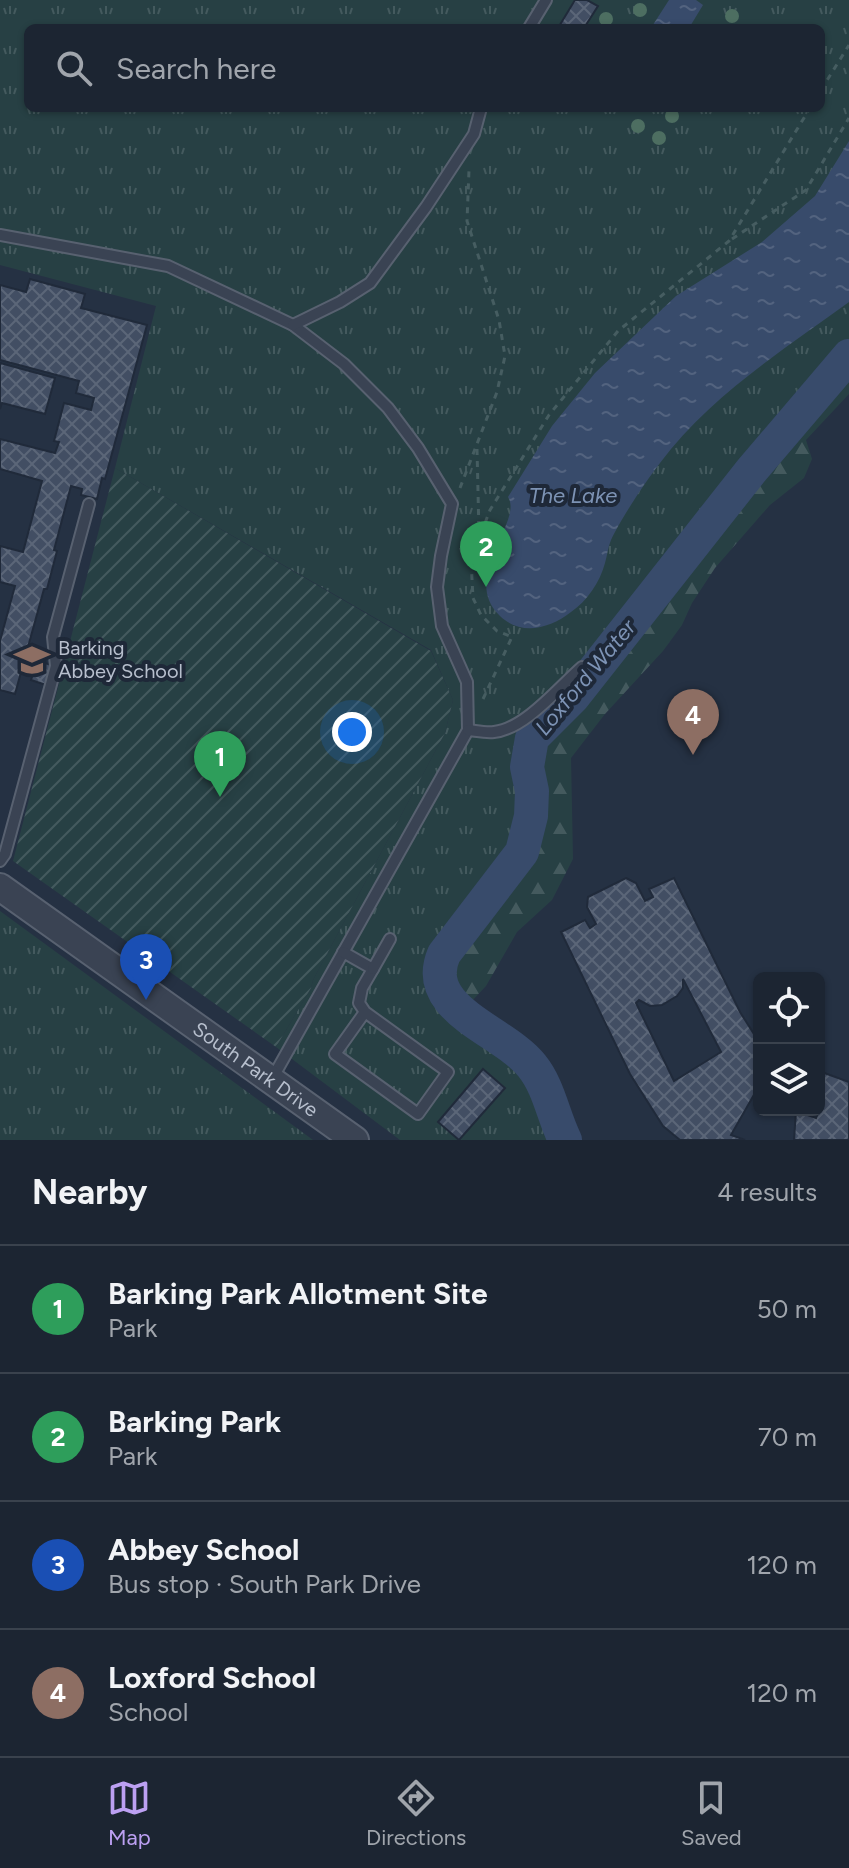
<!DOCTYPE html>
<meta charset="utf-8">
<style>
:root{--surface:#1c2532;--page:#252d3a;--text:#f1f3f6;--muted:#a0a5ac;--line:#3a424d;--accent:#bca0f2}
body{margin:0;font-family:Figtree,sans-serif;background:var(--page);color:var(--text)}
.controls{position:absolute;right:24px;bottom:24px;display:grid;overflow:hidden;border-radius:12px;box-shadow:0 2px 6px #0004}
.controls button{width:72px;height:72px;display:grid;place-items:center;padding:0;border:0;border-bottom:2px solid var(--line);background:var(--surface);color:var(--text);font:40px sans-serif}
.you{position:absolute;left:352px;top:732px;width:28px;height:28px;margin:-20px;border:6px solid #fff;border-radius:50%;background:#1a73e8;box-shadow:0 0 0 12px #1a73e833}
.badge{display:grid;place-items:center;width:52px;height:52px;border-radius:50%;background:var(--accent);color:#fff;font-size:26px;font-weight:700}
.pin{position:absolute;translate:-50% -66px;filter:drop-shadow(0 2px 4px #0008)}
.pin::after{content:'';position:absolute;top:42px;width:28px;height:24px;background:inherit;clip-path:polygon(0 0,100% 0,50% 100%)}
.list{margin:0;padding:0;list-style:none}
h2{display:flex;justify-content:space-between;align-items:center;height:104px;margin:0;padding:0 32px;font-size:34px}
h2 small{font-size:26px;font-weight:400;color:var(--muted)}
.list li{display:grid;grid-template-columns:52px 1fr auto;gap:24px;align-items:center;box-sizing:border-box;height:128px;padding:0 32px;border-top:2px solid var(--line)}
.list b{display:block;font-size:30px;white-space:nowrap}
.list p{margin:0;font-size:26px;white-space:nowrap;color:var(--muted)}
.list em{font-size:26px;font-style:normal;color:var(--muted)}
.icon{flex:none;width:44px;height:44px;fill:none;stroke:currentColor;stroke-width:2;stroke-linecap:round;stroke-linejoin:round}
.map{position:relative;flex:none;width:849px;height:1140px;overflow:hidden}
.search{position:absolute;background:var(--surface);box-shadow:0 2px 6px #0004;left:24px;right:24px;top:24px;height:88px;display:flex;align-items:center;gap:20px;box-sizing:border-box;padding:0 28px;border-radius:12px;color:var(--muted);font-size:30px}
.sheet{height:616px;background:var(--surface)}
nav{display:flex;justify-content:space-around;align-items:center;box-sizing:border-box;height:112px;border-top:2px solid var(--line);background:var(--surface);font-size:22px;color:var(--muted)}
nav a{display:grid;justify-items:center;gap:4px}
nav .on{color:var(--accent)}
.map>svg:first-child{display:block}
.forest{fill:url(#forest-firs)}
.park{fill:url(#park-tufts);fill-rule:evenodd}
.garden{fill:url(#garden-furrows)}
.water{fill:url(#water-ripples)}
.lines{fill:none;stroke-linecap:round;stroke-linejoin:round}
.river{stroke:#384b6b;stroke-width:34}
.building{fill:url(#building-cross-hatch);stroke:#202a3a;stroke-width:2;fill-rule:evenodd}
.service-casing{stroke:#586170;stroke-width:14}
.tertiary-casing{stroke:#586170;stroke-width:30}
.path{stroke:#465d61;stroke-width:3;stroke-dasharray:6 6;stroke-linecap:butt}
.service{stroke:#3a4353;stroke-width:10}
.tertiary{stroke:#3a4353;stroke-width:26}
.tree{fill:#4d6e61}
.labels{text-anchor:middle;stroke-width:8;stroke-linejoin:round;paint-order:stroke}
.poi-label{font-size:20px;fill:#b7bfcd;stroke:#1e2838;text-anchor:start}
.street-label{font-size:20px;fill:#b7bfcd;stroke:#1e2838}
.water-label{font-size:22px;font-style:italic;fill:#7d93b5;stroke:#1e2838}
</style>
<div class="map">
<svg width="849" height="1140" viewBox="0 0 849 1140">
<defs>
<pattern id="forest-firs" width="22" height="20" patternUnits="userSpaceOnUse" patternTransform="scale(2)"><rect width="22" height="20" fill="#274044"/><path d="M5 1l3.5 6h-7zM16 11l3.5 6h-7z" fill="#445a5e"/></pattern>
<pattern id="park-tufts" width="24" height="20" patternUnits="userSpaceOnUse" patternTransform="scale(2)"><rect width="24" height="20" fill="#274044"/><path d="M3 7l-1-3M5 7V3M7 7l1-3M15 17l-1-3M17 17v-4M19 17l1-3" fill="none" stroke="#445a5e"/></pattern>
<pattern id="garden-furrows" width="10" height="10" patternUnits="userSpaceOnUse" patternTransform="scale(2)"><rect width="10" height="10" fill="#274044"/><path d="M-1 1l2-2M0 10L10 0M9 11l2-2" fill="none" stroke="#445a5e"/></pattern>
<pattern id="water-ripples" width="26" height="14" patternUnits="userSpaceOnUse" patternTransform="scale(2)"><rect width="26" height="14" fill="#384b6b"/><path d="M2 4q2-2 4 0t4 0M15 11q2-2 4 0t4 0" fill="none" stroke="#53637f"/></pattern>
<pattern id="building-cross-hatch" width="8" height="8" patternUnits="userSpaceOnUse" patternTransform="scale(2)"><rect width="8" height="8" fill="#424e63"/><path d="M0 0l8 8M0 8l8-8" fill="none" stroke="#5b6678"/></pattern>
</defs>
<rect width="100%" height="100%" fill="#253143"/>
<!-- forest -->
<path class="forest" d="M849 374V394L806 440 812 459 804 478 770 505 715 568 692 603 682 625 663 651 605 714 571 758 573 859 552 900 517 932 486 986 470 1003 452 986 450 968 456 956 529 859C539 839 544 814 542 792 541 777 534 763 539 748 545 732 565 718 577 706L771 461Z"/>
<!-- park -->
<g class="park">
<path d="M0 0H849V347L774 436 678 558 618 627 570 691 531 732 523 747 521 765 527 794 518 847 442 949C437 960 432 973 435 985 443 1019 508 1043 531 1071 546 1091 548 1118 559 1140H400L276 1047 311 988 313 980 445 733 453 700 431 650 115 468 156 306 0 265ZM28 28H821V108H28Z"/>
<polygon points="0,911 313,1140 0,1140"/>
</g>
<!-- garden -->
<polygon class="garden" points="115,468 431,651 453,700 445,733 313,980 311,988 276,1047 13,861"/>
<!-- water -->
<g class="water">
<polygon points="669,0 696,0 703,5 689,28 651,28"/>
<path d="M849 141V302C783 350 709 397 660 463 646 481 620 520 611 540 608 547 607 556 605 563 600 582 587 601 571 612 549 629 521 636 500 616 459 576 524 522 508 497L552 426 595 373 676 296 762 242 815 196Z"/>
</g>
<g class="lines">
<!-- river -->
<path class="river" d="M565 1140C553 1116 549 1087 532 1066 504 1030 420 1010 444 954L522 852 531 816 532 791 527 767 532 738 573 697 751 471 849 356"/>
</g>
<!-- building -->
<g class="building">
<polygon points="575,0 587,0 598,6 584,28 558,28"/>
<polygon points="30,279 85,294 81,308 147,325 105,479 102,478 97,499 81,495 82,489 71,486 54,550 57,551 47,589 44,589 15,694 0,690 0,641 15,586 0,582 0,546 23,552 42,481 0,469 0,439 55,453 59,442 54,441 64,403 91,410 94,398 76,393 79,381 0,360 0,285 26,292"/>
<polygon points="0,363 55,378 45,414 2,403 0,409"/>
<polygon points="37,661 52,665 46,685 31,680"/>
<path d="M626 878 636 883 645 901 653 897 649 889 674 878 740 1012 759 1042V1086L731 1135 745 1140H680L663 1126 630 1074 561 932 585 920 590 928 596 924 587 907 588 897ZM683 979 721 1052 674 1081 636 1003 639 1000 650 1006 662 1005 677 996 683 988Z"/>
<polygon points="483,1069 505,1088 459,1140 438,1122"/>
<polygon points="819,1071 849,1082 849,1140 794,1140 796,1111 816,1118 819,1110"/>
</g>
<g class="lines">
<!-- service casing -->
<g class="service-casing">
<g id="service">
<polyline points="529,28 546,0"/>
<polyline points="0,235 168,266 293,325 344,364 388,408 418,448 452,504 441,556 437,587 442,626 467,682 468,730 272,1079"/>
<polyline points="293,325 340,302 370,283 426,207 474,134 481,108"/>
<path d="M468 730C477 731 486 733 494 732 525 729 559 687 582 667"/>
<polyline points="0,861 5,854 56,666 53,637 89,504"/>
<polyline points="343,952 373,969 362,988 359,1003 365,1012 448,1072 418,1114 335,1054 365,1012"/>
<polyline points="373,969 390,939"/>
</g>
</g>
<!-- tertiary casing -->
<g class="tertiary-casing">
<g id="tertiary">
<path id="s1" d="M0 887 355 1140"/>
</g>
</g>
<!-- path -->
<g class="path">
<polyline points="821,90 849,45"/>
<polyline points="732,239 806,190 849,118"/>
<polyline points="477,449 479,534"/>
<polyline points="460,488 497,392 505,356 499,320 467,221 469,170"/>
<polyline points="483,699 512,637 497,631 481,615 473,598 471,560 490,510 549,415 618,331 729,241 810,108"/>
</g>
<!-- service -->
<use href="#service" class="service"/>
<!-- tertiary -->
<use href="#tertiary" class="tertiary"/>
</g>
<!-- trees -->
<g class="tree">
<circle cx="640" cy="10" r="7"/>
<circle cx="732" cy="16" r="7"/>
<circle cx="606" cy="19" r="7"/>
<circle cx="672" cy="116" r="7"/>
<circle cx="638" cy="126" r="7"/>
<circle cx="659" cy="138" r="7"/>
</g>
<!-- icons -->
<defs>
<g id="school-bare" transform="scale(2.76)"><path d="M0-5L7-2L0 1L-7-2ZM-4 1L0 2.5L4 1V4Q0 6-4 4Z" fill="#8d6e63" stroke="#1e2838" stroke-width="2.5" paint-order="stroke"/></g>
</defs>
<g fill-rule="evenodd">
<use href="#school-bare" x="32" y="660"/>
</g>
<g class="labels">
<!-- poi labels -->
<g class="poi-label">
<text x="58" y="655">Barking<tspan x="58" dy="23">Abbey School</tspan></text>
</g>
<!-- street labels -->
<g class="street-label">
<text dy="7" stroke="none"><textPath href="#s1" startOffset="314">South Park Drive</textPath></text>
</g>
<!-- water labels -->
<g class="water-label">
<text x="573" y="503">The Lake</text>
<text transform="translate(585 677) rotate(-50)" y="8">Loxford Water</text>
</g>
</g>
</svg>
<div class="controls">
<button><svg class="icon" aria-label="locate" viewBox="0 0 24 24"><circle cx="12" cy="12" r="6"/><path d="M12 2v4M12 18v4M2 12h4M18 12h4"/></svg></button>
<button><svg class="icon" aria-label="layers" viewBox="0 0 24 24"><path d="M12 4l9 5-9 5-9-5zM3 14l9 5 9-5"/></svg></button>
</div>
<div class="you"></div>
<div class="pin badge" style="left:220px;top:797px;background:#2e9e5b">1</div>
<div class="pin badge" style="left:486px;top:587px;background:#2e9e5b">2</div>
<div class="pin badge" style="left:146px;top:1000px;background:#1a4fb4">3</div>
<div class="pin badge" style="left:693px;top:755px;background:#8d6e63">4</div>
<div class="search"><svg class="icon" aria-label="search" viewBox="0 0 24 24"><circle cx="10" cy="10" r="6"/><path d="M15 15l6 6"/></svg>Search here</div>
</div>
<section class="sheet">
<h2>Nearby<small>4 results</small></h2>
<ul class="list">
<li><span class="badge" style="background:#2e9e5b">1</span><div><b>Barking Park Allotment Site</b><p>Park</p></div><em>50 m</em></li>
<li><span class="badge" style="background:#2e9e5b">2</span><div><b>Barking Park</b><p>Park</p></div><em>70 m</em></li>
<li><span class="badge" style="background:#1a4fb4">3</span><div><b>Abbey School</b><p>Bus stop · South Park Drive</p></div><em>120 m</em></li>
<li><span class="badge" style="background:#8d6e63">4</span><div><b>Loxford School</b><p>School</p></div><em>120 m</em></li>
</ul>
</section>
<nav>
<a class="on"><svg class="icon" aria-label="map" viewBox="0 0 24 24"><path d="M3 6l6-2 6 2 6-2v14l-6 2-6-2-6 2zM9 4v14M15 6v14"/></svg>Map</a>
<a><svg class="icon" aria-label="directions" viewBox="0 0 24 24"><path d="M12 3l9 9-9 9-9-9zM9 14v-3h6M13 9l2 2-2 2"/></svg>Directions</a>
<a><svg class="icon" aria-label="saved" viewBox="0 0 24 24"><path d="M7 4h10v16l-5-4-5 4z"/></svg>Saved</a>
</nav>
